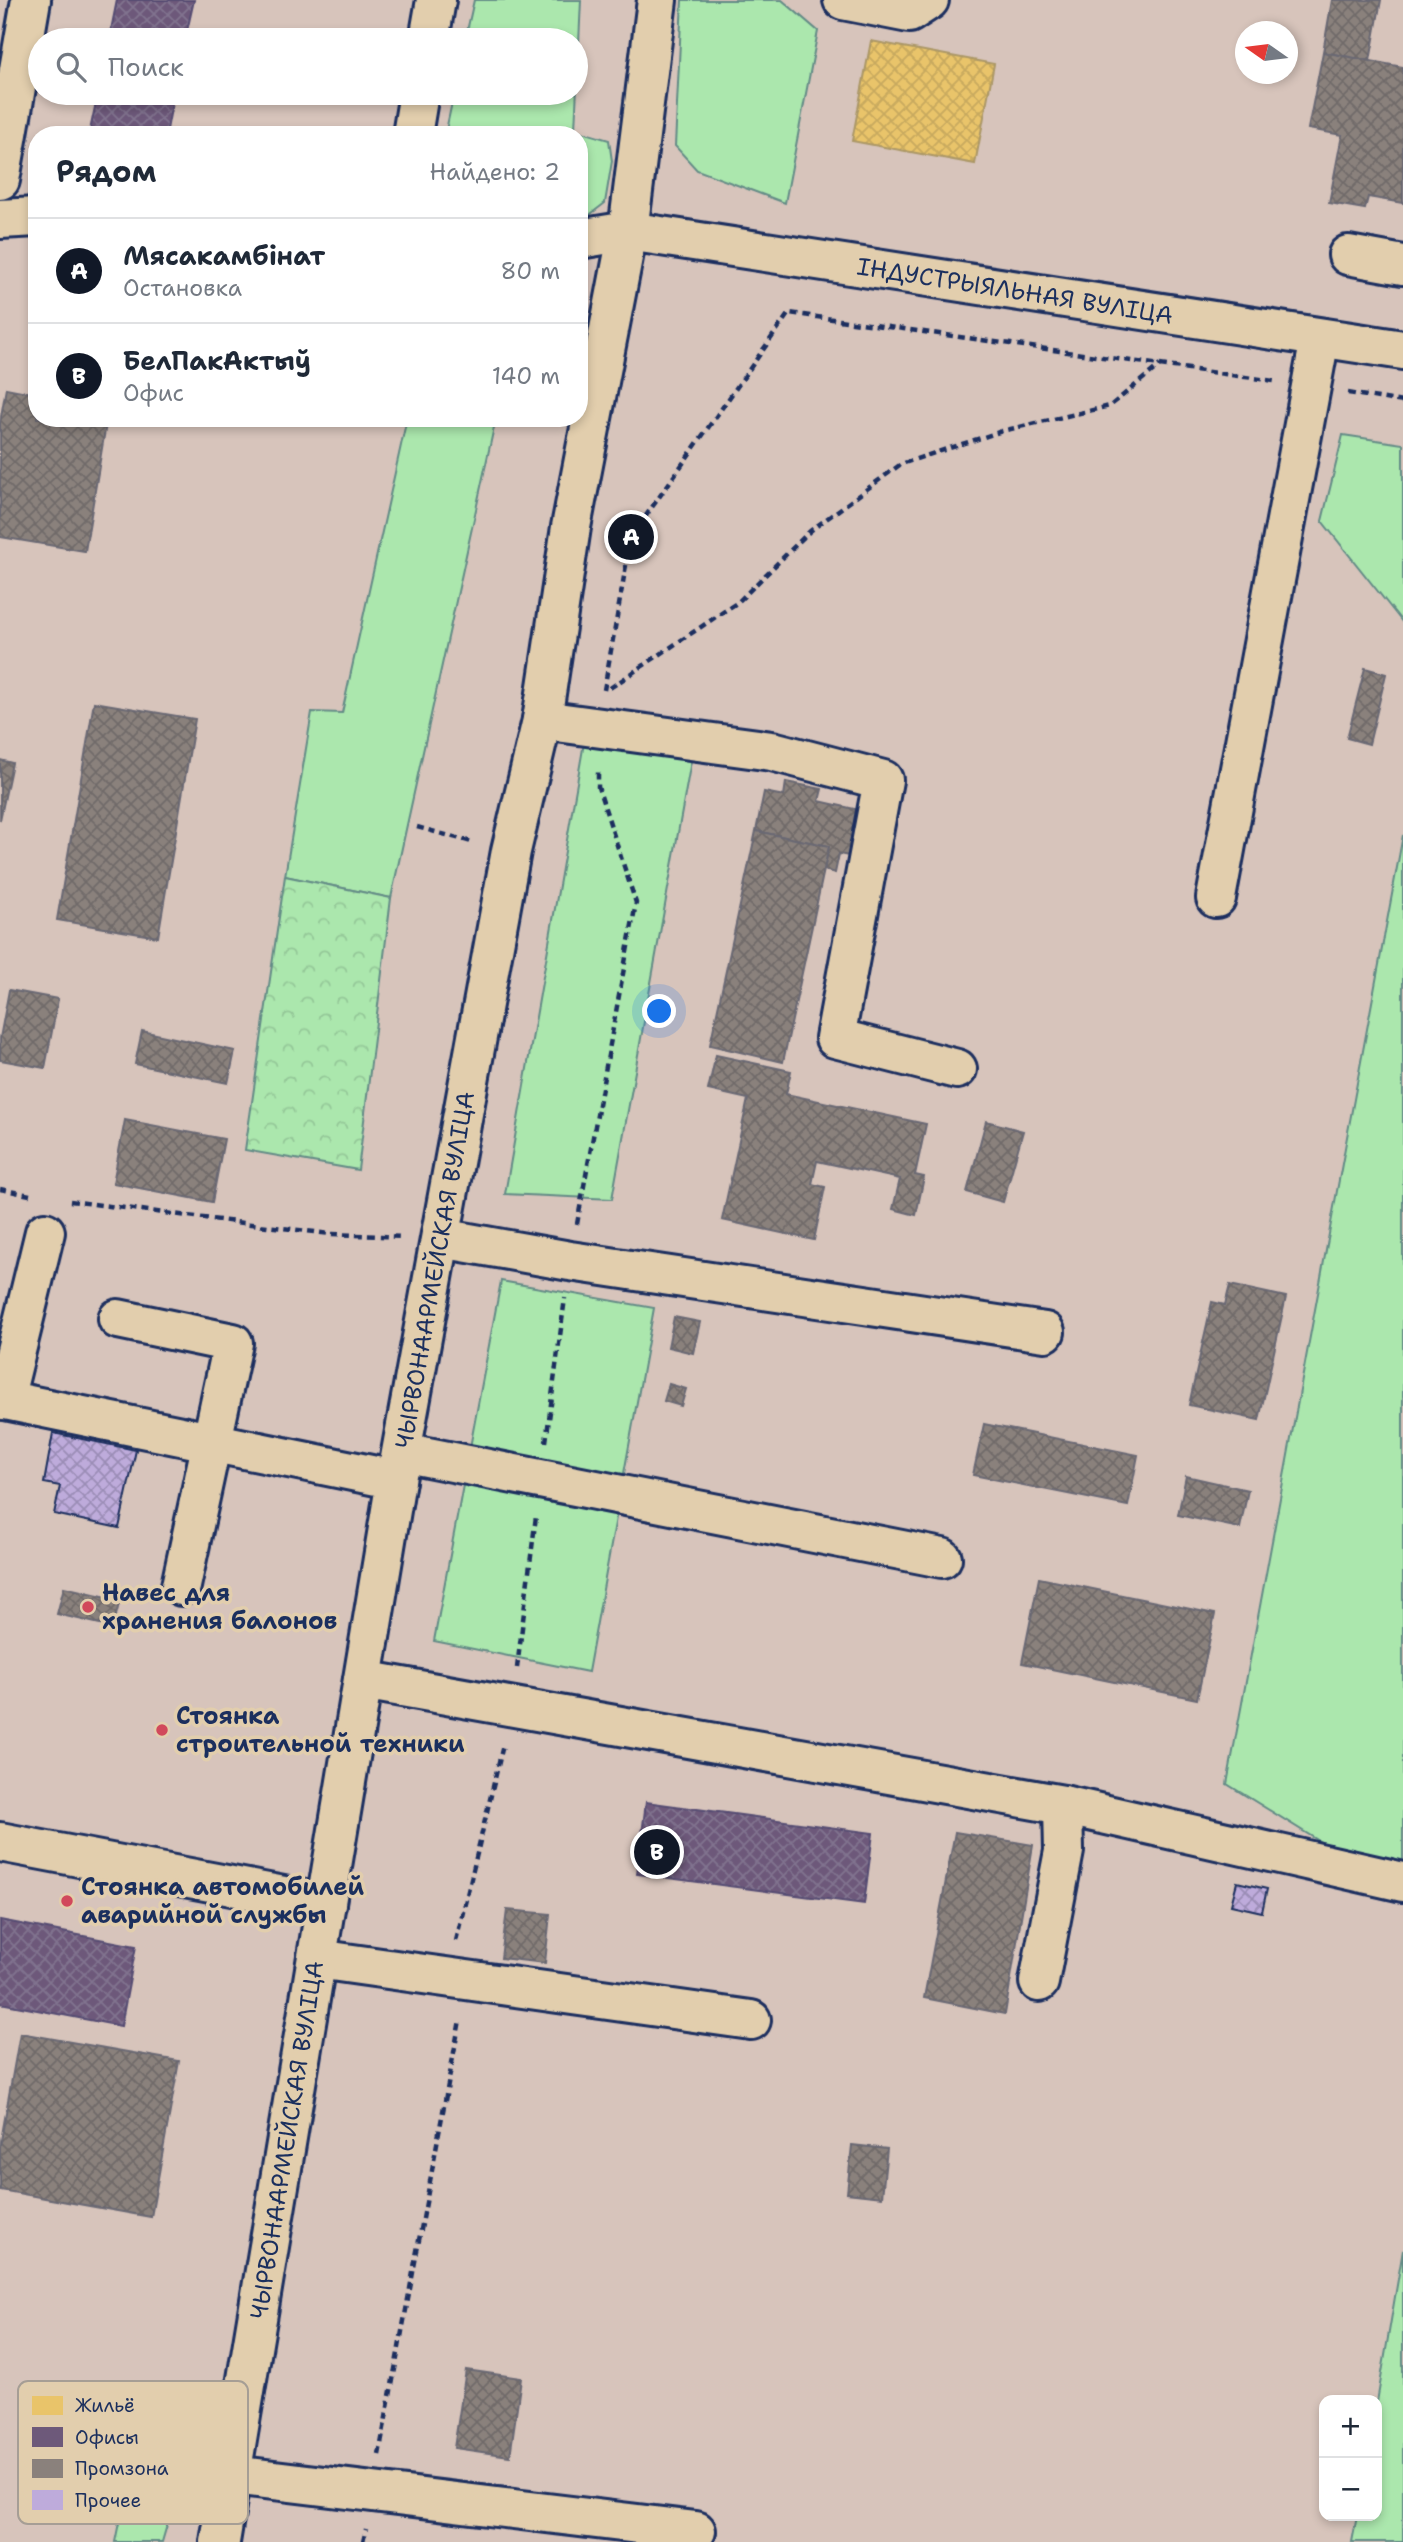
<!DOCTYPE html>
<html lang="ru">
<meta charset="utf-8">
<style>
:root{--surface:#fff;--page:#f2f2f3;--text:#1f2937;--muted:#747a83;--line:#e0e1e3;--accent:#111827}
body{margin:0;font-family:"Shantell Sans",sans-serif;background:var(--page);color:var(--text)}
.controls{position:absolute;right:21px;bottom:21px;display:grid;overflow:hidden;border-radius:14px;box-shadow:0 4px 10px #0003}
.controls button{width:63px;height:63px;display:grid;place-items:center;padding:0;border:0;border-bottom:2px solid var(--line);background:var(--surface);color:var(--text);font:35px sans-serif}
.compass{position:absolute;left:1235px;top:21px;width:63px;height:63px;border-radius:50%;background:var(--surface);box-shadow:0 4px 10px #0003;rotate:284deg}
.you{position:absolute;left:660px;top:1012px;width:24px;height:24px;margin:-18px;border:5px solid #fff;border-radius:50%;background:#1a73e8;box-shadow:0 0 0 10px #1a73e833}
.badge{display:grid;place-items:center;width:46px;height:46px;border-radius:50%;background:var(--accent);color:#fff;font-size:23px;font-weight:700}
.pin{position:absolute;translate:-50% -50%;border:4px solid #fff;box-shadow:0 2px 7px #0006}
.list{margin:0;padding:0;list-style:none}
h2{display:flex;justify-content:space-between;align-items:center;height:91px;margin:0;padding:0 28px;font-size:30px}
h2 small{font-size:23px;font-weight:400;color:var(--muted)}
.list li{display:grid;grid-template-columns:46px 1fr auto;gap:21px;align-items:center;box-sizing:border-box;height:105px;padding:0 28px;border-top:2px solid var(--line)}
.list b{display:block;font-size:26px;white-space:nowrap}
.list p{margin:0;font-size:23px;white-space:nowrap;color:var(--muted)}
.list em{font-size:23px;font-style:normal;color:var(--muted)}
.icon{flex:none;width:38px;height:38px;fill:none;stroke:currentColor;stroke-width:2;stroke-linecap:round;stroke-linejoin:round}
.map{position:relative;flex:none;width:1403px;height:2542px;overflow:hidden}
.search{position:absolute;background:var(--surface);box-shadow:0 4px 10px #0003;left:28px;top:28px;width:560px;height:77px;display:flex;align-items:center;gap:18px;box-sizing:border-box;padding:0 24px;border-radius:38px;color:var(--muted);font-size:26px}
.panel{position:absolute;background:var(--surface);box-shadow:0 4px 10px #0003;left:28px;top:126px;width:560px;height:301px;border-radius:28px}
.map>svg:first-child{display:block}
.grass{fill:#abe7ad;stroke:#638b86;stroke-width:2}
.forest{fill:url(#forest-crowns);stroke:#638b86;stroke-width:2}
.homes{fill:url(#homes-cross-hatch);stroke:#ab9766;stroke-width:2}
.offices{fill:url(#offices-cross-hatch);stroke:#544c72;stroke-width:2}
.industry{fill:url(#industry-cross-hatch);stroke:#696873;stroke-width:2}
.building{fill:url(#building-cross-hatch);stroke:#1b2f5e;stroke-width:2}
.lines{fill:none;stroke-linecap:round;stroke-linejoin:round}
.minor-casing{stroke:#1b2f5e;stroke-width:44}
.path{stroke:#1b2f5e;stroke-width:4.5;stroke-dasharray:7 5;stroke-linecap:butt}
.minor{stroke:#e2cead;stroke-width:38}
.poi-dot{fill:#d1495b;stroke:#e2cead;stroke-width:2.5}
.labels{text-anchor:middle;stroke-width:7;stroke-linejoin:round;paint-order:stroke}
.street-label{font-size:24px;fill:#1b2f5e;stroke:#e2cead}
.poi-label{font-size:24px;font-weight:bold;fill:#1b2f5e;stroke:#e2cead;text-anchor:start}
.key{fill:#e2cead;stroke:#a69e95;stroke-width:2}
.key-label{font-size:19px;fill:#1b2f5e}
</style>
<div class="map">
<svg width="1403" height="2542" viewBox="0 0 1403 2542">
<defs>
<pattern id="forest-crowns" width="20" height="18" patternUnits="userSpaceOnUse" patternTransform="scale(1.75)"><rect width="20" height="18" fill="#abe7ad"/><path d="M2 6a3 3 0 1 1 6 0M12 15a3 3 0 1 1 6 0" fill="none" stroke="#93c697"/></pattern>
<pattern id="homes-cross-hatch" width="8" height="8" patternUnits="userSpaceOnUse" patternTransform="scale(1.75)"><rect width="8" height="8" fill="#e9c46a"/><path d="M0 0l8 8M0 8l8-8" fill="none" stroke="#c7a95e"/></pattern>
<pattern id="offices-cross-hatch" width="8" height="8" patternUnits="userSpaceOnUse" patternTransform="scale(1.75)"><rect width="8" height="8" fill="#6d597a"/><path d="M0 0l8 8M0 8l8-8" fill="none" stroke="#80738f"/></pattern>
<pattern id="industry-cross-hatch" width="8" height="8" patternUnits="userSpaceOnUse" patternTransform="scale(1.75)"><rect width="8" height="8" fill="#8a817c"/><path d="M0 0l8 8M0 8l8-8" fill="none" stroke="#706a69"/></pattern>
<pattern id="building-cross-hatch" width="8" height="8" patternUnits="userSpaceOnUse" patternTransform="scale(1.75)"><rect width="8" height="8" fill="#beabdb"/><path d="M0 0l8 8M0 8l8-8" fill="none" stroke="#9a8cb5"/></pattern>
</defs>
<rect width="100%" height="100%" fill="#d7c4bb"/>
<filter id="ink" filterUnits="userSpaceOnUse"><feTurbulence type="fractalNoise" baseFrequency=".0143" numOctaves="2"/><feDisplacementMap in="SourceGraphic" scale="14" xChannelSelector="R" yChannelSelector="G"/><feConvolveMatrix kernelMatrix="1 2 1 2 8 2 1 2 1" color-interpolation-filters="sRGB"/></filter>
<g filter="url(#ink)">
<!-- grass -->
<g class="grass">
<polygon points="474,0 581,0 575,130 609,140 612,161 605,203 579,223 579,135 445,135 454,93 576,93 576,40 465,40"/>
<polygon points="682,0 782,0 818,31 785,203 697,170 675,146"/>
<polygon points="407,418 496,418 391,898 285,876 312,712 342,713"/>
<polygon points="1343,435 1403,444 1403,623 1322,521"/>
<polygon points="585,737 691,761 612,1199 505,1194"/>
<polygon points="1403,835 1403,1893 1227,1784"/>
<polygon points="501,1281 654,1308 588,1672 434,1641"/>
<polygon points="1403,2250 1403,2542 1352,2542 1357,2516 1377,2516 1377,2402"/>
<polygon points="150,2459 178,2464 179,2484 162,2542 115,2542 132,2460"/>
</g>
<!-- forest -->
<polygon class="forest" points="285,876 391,898 358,1170 245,1150"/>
<!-- homes -->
<polygon class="homes" points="871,41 994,64 975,164 852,141"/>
<!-- offices -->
<g class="offices">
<polygon points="117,0 194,0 185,40 109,40"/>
<polygon points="98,93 174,93 166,135 89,135"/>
<polygon points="646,1802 873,1833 864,1904 637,1874"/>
<polygon points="0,1920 136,1946 121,2026 0,2003"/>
</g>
<!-- industry -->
<g class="industry">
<polygon points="1332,0 1381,0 1370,61 1323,52"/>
<polygon points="1323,52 1403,67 1403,203 1368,197 1365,209 1329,203 1342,135 1308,129"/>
<polygon points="6,388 37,394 37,418 107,418 85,551 0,537 0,422"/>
<polygon points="1365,668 1386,674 1369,744 1347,738"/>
<polygon points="94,702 195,719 158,937 57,920"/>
<polygon points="0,760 12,763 0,820"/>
<polygon points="786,782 822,789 819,801 859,810 849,856 839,854 835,873 824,870 829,846 756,831 764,792 784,796"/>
<polygon points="756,831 829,846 783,1062 710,1045"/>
<polygon points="9,990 58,999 45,1068 0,1060 0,1038"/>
<polygon points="142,1031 235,1051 228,1083 135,1064"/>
<polygon points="716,1055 791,1071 786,1094 926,1124 915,1175 924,1177 916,1215 893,1209 900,1179 817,1161 812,1184 825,1187 814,1240 722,1220 748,1099 708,1090"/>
<polygon points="125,1120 224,1139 212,1202 113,1183"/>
<polygon points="986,1121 1023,1131 1003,1202 967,1192"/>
<polygon points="1230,1285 1286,1297 1259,1420 1189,1405 1212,1302 1225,1305"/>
<polygon points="674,1317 700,1322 693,1353 668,1347"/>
<polygon points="669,1384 686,1389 681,1406 664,1401"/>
<polygon points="984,1424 1138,1455 1128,1506 973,1475"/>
<polygon points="1186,1476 1248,1490 1240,1528 1178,1515"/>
<polygon points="1039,1578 1215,1614 1197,1699 1022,1663"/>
<polygon points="64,1587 120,1600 113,1627 57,1614"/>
<polygon points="955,1832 1033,1845 1005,2014 924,1998"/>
<polygon points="507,1910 550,1914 545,1963 501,1958"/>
<polygon points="20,2033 179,2061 151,2217 0,2190 0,2146"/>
<polygon points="852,2145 887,2149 882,2197 847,2193"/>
<polygon points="466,2370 521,2378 510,2456 454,2448"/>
</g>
<!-- building -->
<g class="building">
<polygon points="53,1433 136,1450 119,1528 54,1514 60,1486 44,1483"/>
<polygon points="1237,1882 1267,1889 1262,1912 1231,1905"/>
</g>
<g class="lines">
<!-- minor casing -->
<g class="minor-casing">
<g id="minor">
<polyline points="843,0 909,13 929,0"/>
<polyline points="429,40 436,0"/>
<polyline points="412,135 419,93"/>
<polyline points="0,180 31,0"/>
<polyline points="0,219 37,217"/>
<polyline points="579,239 628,231 1403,350"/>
<polyline points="1348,255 1403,265"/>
<polyline points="542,720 772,751 883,780 835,1038 957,1069"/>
<polyline points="1216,898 1320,338"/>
<polyline points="441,1238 570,1261 1045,1332"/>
<polyline points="118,1319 233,1343 181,1586"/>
<polyline points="0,1399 396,1480"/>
<polyline points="4,1400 45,1232"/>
<polyline points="402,1452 942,1558"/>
<polyline points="363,1680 1063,1805 1403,1882"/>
<polyline points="0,1842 326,1904"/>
<polyline points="317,1959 751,2020"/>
<polyline points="1039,1982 1064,1851 1063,1805"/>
<polyline points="232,2475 696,2531"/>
<polyline points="220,2542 396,1480 511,851 542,720 571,527 628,231 657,0"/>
</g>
</g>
<!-- path -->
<g class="path">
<polyline points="1348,393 1403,402"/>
<polyline points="608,533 631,537"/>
<polyline points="610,688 738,602 810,531 901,464 1002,431 1110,406 1160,365"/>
<polyline points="604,690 631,537 789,313 1274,381"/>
<polyline points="417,827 472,842"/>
<polyline points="0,1189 30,1195"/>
<polyline points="70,1201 330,1234 402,1237"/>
<polyline points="577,1224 636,903 598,787 598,768"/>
<polyline points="546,1442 565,1298"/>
<polyline points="517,1668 536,1516"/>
<polyline points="456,1941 503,1745"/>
<polyline points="379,2455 460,2020"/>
<polyline points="363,2542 366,2529"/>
</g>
<!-- minor -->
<use href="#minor" class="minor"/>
</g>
</g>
<!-- markers -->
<g class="poi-dot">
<circle cx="88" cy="1607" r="7"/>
<circle cx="162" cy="1730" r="7"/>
<circle cx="67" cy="1901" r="7"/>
</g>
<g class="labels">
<!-- street labels -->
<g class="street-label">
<text transform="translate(1015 291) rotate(9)" y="8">ІНДУСТРЫЯЛЬНАЯ ВУЛІЦА</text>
<text transform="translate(435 1270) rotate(-80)" y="8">ЧЫРВОНААРМЕЙСКАЯ ВУЛІЦА</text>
<text transform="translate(287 2140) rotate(-81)" y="8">ЧЫРВОНААРМЕЙСКАЯ ВУЛІЦА</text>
</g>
<!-- poi labels -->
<g class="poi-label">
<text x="102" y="1601">Навес для<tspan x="102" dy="28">хранения балонов</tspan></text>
<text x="176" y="1724">Стоянка<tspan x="176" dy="28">строительной техники</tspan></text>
<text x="81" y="1895">Стоянка автомобилей<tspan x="81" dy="28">аварийной службы</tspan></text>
</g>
</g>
<!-- legend -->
<rect x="18" y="2381" width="230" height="143" rx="10" class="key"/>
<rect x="32" y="2396" width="31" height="19" fill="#e9c46a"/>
<rect x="32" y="2427" width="31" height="20" fill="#6d597a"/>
<rect x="32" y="2459" width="31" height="19" fill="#8a817c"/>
<rect x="32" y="2490" width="31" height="20" fill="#beabdb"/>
<g class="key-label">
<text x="75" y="2412">Жильё</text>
<text x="75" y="2444">Офисы</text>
<text x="75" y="2475">Промзона</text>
<text x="75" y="2507">Прочее</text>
</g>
</svg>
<div class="controls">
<button>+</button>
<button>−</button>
</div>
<svg class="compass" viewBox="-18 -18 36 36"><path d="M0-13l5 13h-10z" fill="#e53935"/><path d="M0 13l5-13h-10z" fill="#747a83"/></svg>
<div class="you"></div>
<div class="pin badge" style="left:631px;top:537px">A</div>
<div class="pin badge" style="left:657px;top:1852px">B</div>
<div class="search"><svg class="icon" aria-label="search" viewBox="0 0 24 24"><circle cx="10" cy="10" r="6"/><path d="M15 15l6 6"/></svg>Поиск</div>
<section class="panel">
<h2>Рядом<small>Найдено: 2</small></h2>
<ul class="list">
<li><span class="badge">A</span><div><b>Мясакамбінат</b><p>Остановка</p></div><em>80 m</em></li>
<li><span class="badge">B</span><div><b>БелПакАктыў</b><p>Офис</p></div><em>140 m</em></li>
</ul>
</section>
</div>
